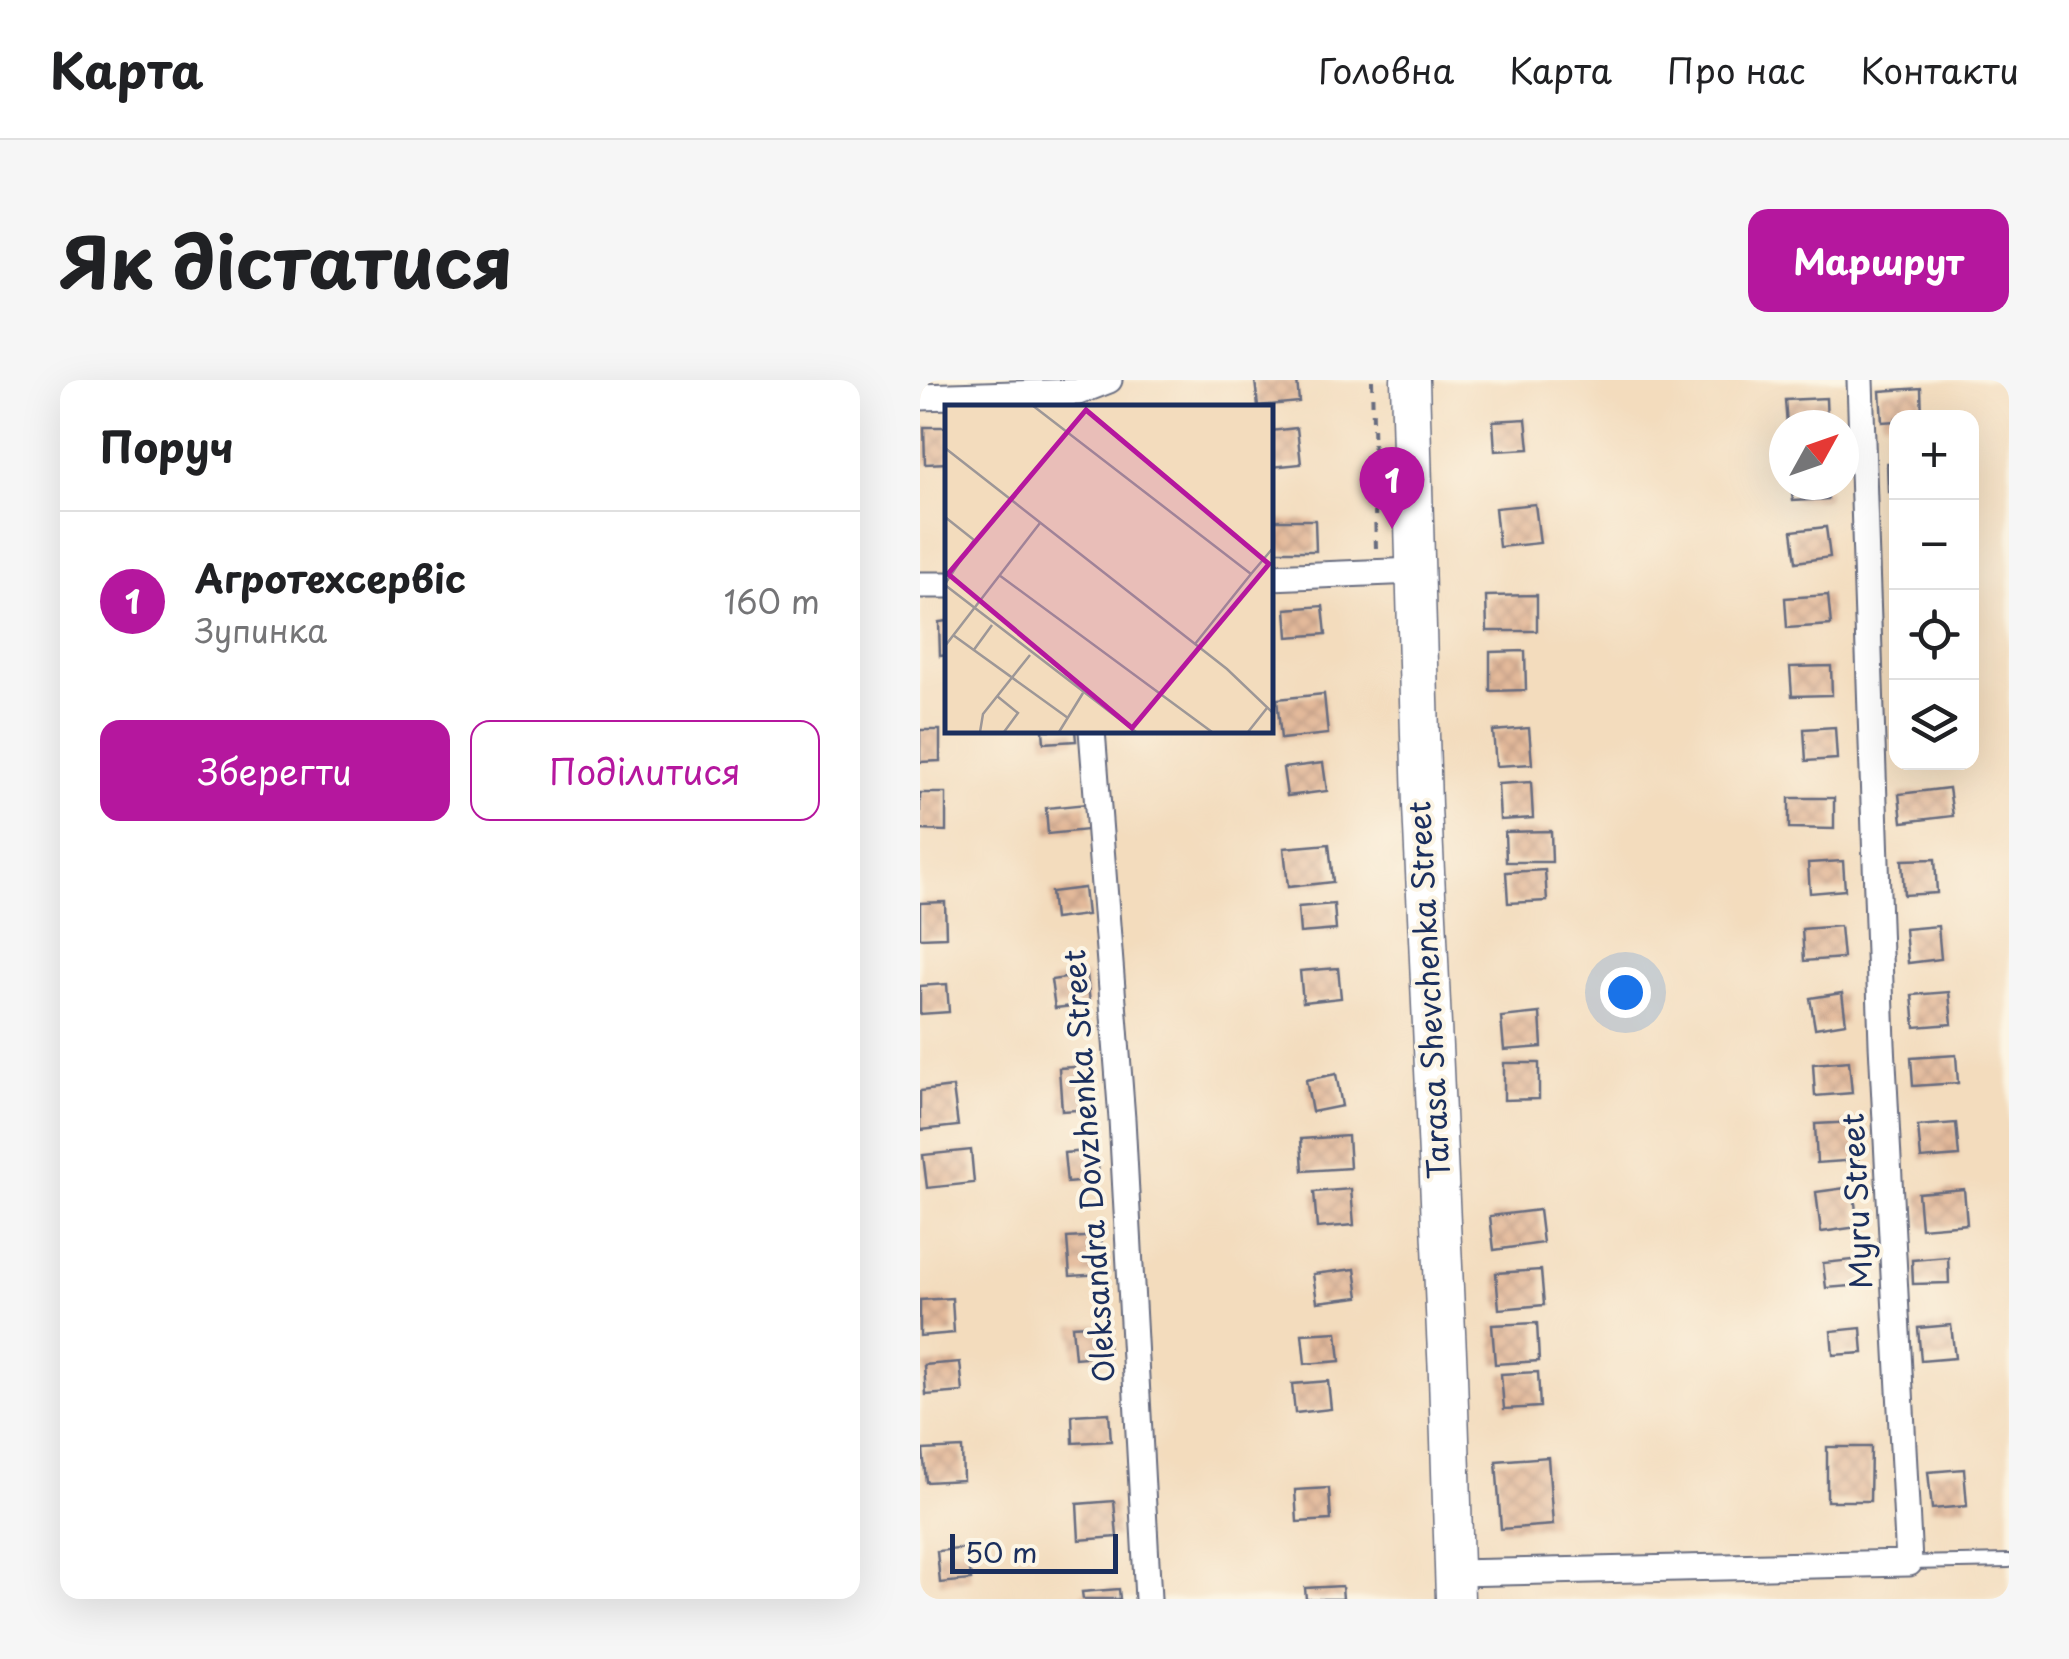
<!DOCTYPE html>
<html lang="uk">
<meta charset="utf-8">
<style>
:root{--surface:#fff;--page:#f6f6f6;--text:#202124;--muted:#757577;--line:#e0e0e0;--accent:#b5179e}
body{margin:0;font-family:"Playpen Sans",sans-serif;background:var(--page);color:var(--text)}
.controls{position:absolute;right:30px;top:30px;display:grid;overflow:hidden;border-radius:20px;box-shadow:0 10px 40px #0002}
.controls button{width:90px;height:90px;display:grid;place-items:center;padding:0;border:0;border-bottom:2px solid var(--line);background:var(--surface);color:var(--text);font:50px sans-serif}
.compass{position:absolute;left:849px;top:30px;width:90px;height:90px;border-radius:50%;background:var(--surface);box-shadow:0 10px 40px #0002;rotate:50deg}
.scale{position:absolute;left:30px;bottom:25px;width:168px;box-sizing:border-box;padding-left:10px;border:5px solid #1b2f5e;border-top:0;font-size:28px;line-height:35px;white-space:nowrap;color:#1b2f5e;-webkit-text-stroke:8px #fcf5e5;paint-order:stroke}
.you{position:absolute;left:705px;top:612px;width:35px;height:35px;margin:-25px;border:8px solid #fff;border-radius:50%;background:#1a73e8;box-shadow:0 0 0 15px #1a73e833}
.badge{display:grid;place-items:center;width:65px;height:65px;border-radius:50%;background:var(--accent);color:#fff;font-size:32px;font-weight:700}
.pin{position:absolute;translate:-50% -82px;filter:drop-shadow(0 2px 5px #0008)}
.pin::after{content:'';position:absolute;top:52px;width:35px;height:30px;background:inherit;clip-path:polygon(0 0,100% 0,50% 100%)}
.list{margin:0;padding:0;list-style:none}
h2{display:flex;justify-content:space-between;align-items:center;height:130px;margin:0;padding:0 40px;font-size:42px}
h2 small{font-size:32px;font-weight:400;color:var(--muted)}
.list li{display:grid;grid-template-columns:65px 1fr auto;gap:30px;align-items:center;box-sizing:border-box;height:180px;padding:0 40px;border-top:2px solid var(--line)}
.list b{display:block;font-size:38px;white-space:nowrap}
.list p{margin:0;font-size:32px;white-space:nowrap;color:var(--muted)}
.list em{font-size:32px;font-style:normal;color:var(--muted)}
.actions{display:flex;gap:20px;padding:30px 40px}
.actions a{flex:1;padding:22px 0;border:2px solid var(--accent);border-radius:20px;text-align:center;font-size:35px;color:var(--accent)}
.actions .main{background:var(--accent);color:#fff}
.icon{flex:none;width:55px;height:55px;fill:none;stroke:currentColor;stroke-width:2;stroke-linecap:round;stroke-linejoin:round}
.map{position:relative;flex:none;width:1089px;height:1219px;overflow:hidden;border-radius:20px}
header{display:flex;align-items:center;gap:60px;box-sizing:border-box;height:140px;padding:0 50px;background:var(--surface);border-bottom:2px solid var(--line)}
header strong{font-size:48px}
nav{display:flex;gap:55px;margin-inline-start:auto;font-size:35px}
.intro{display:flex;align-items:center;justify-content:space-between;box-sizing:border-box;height:240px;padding:0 60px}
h1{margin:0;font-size:70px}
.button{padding:25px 45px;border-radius:20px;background:var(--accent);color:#fff;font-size:35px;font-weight:700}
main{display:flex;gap:60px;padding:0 60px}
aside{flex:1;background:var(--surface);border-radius:20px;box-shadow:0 10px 40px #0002}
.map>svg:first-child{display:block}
.building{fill:url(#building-cross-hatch)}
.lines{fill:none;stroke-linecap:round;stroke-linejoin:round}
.lane-casing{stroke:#676c7f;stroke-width:16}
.street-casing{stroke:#676c7f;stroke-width:29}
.secondary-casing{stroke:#676c7f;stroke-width:41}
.path{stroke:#676c7f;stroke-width:4;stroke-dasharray:8 8;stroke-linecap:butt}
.lane{stroke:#fff;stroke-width:12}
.street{stroke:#fff;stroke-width:25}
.secondary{stroke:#fff;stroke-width:38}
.labels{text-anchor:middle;stroke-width:8;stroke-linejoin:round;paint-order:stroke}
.street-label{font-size:30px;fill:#1b2f5e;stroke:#fcf5e5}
.inset-road{fill:none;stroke:#9d9797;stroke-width:2.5}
.view{fill:#b5179e;fill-opacity:0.15;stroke:#b5179e;stroke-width:5}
.inset-edge{fill:none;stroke:#1b2f5e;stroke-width:5}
</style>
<header>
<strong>Карта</strong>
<nav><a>Головна</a><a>Карта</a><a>Про нас</a><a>Контакти</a></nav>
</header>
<div class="intro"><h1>Як дістатися</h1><a class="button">Маршрут</a></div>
<main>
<aside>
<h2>Поруч<small></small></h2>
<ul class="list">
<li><span class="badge">1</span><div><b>Агротехсервіс</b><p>Зупинка</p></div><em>160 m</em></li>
</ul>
<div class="actions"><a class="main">Зберегти</a><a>Поділитися</a></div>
</aside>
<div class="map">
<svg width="1089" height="1219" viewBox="0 0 1089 1219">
<defs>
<pattern id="building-cross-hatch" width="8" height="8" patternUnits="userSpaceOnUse" patternTransform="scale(2.5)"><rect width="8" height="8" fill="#e3b99a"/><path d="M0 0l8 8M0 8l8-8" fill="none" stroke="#c29f87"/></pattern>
</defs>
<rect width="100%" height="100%" fill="#fcf5e5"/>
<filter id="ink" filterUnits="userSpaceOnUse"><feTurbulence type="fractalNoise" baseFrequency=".01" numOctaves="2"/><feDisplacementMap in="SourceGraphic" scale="20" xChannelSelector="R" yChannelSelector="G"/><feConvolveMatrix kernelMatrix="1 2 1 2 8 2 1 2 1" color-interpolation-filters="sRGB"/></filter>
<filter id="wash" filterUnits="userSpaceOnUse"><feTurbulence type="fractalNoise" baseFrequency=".0048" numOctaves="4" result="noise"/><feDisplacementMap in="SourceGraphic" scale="40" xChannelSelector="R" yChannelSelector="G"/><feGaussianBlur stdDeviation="2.25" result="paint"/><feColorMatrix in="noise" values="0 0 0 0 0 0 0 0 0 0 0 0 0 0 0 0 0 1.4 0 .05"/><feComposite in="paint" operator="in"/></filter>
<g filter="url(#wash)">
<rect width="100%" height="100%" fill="#f3dcbd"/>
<g id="blocks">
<!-- building -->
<g class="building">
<polygon points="377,0 379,22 338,26 335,1"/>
<polygon points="1001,8 1002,38 976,38 976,41 962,42 960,11"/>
<polygon points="906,18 907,45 867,45 865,20"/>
<polygon points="606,39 609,69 575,71 573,41"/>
<polygon points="4,47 28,47 28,83 5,84"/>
<polygon points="377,48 381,84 350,87 350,51"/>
<polygon points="967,83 976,83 976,111 968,112"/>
<polygon points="871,105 907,105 908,119 873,121"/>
<polygon points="615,124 620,163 579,167 575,128"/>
<polygon points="352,140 395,140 396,171 353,171"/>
<polygon points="906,147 910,177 876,182 872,151"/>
<polygon points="617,215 617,251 567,251 566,216"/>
<polygon points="908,215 911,245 867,248 865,218"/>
<polygon points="403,226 406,254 368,257 366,229"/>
<polygon points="28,241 28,275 20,276 19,242"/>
<polygon points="605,271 606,310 570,311 570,272"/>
<polygon points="911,286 912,315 872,316 870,287"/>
<polygon points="404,314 408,354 361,359 357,319"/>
<polygon points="915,347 917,379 886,381 884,349"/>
<polygon points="609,348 612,384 576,386 573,351"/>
<polygon points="0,350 20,350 20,381 0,382"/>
<polygon points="123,350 155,350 156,361 124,363"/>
<polygon points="403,383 407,411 367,416 363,388"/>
<polygon points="611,402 613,438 580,440 578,404"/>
<polygon points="1029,408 1033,436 982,442 979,414"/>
<polygon points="0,413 26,413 26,451 0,450"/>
<polygon points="869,418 914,418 914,449 869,448"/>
<polygon points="166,424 168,450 128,454 126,428"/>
<polygon points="631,451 632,482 586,482 585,452"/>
<polygon points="409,464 413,502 368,507 364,468"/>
<polygon points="1015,479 1017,513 984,515 982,480"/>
<polygon points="923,481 925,510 890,513 888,483"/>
<polygon points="625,490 627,521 588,523 586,492"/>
<polygon points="164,508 167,535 134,539 131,512"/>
<polygon points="25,522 26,557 0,558 0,523"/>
<polygon points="414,524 416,550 380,553 378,527"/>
<polygon points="920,546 923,578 884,581 882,549"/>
<polygon points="1018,546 1021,579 988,583 985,549"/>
<polygon points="418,588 421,618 383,622 380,591"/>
<polygon points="167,595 170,624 135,628 131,600"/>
<polygon points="27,604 29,632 0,634 0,606"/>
<polygon points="1029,612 1032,644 995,647 992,615"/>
<polygon points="922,613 926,643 895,648 890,618"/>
<polygon points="620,633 622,667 584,670 581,637"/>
<polygon points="1036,675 1038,703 993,706 991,678"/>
<polygon points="929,681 932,713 895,716 893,684"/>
<polygon points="584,683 619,683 619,719 584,720"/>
<polygon points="170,686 173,729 142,731 139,688"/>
<polygon points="416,694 422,726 392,732 386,700"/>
<polygon points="33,707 38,746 0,750 0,711"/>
<polygon points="936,742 938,780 897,783 895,744"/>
<polygon points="1036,743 1039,776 1001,779 998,746"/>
<polygon points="428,756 430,788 383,791 381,759"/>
<polygon points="51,770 54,803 7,808 3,775"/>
<polygon points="177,770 179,800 147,803 144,773"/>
<polygon points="933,807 938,847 901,852 896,812"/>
<polygon points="431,809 434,845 397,848 394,812"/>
<polygon points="1044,809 1047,844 1001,848 998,813"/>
<polygon points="619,830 623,863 574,870 570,836"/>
<polygon points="181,856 183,894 150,896 147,858"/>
<polygon points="1028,877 1029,903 993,904 992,880"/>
<polygon points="942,879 944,905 906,908 903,883"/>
<polygon points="435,889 439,917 397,922 393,894"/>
<polygon points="621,890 624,925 579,929 576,893"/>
<polygon points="32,918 34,953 0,956 0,920"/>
<polygon points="617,943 619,981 575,984 572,945"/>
<polygon points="186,944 189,975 155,978 152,946"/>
<polygon points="1031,945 1035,978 1001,981 998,948"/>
<polygon points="941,948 943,973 913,975 911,951"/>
<polygon points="417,952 420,981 385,984 382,954"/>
<polygon points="40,982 43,1012 6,1015 4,985"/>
<polygon points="618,992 620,1027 584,1029 581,994"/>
<polygon points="408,1001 411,1029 375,1033 372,1004"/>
<polygon points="189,1033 191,1061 153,1063 152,1035"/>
<polygon points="907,1067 951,1067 950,1121 907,1121"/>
<polygon points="42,1068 43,1100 6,1102 3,1070"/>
<polygon points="628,1077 633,1145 581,1149 576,1081"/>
<polygon points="1044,1089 1047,1126 1012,1129 1008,1092"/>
<polygon points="409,1108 411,1140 377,1142 375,1110"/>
<polygon points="194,1121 197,1157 159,1160 157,1124"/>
<polygon points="48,1168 51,1200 20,1203 17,1171"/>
<polygon points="422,1206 423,1219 386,1219 385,1208"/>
<polygon points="199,1209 200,1219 163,1219 162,1212"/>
</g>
</g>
</g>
<g filter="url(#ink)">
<use href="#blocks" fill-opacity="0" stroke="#676c7f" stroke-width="2.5"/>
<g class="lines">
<!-- lane casing -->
<g class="lane-casing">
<polyline id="lane" points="989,1183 1089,1181"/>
</g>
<!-- street casing -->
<g class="street-casing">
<g id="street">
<polyline points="0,17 158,12 189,0"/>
<polyline points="350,197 495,191"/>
<polyline points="0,205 28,205"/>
<polyline points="172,350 202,739 228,1219"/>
<polyline points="534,1193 989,1183 962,664 940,0"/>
</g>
</g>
<!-- secondary casing -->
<g class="secondary-casing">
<polyline id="secondary" points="490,0 502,426 528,996 535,1219"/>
</g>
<!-- path -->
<polyline class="path" points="452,0 456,170"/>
<!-- lane -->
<use href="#lane" class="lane"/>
<!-- street -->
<use href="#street" class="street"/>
<!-- secondary -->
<use href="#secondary" class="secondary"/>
</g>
</g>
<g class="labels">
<!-- street labels -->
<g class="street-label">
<text transform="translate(510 610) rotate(-93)" y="10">Tarasa Shevchenka Street</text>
<text transform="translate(170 786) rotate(-94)" y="10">Oleksandra Dovzhenka Street</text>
<text transform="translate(938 821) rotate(-93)" y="10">Myru Street</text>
</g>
</g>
<!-- overview -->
<g transform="translate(25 25)">
<rect width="328" height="328" fill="#f3dcbd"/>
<path class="inset-road" d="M87 0 306 169 250 239M0 43 282 264 328 308M0 112 29 135 0 179M306 169 328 143M54 170 267 327M0 180 191 327M8 230 123 313M0 241 95 118M28 246 47 220M52 291 73 308 59 327M35 327 38 309 85 250M114 327 138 288M303 327 322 303"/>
<path class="view" d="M141 5 324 159 187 323 3 169Z"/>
<rect width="328" height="328" class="inset-edge"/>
</g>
</svg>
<div class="controls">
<button>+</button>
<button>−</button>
<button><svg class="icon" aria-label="locate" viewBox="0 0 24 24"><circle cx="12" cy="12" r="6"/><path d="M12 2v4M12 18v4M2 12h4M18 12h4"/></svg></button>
<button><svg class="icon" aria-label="layers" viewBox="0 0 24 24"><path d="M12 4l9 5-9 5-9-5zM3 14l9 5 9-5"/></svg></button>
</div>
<svg class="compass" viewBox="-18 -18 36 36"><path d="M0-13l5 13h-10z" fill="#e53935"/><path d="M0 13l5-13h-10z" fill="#757577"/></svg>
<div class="scale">50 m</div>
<div class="you"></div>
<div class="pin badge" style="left:472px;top:149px">1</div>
</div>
</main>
